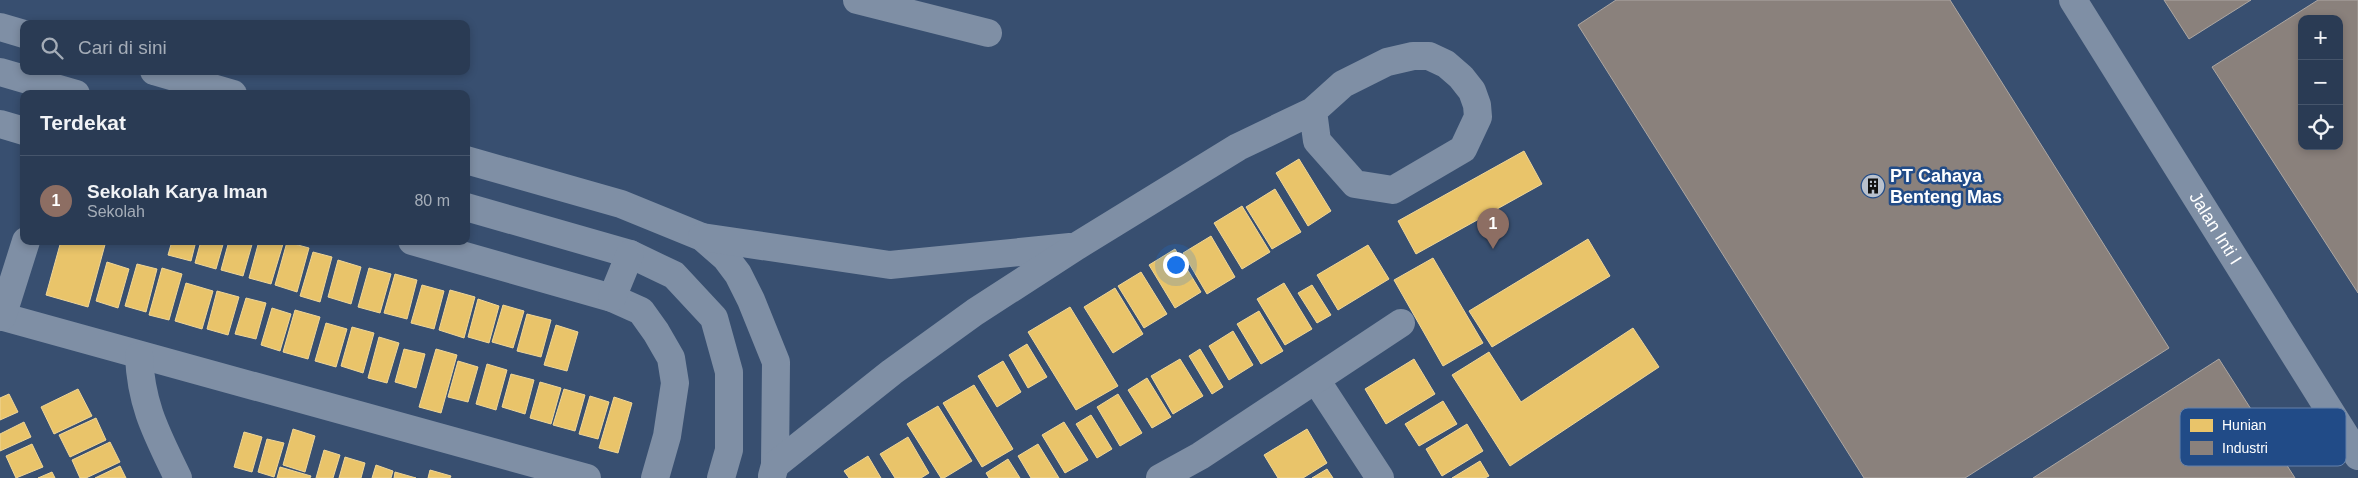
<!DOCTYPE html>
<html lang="id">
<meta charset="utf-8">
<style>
:root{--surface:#2a3b54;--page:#32425a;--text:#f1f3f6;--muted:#a5adb8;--line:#46556b;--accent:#d6ab8b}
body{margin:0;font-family:Helvetica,sans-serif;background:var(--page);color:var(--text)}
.controls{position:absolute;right:15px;top:15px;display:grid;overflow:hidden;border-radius:10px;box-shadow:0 2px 8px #0003}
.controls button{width:45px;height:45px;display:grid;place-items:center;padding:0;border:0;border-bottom:1px solid var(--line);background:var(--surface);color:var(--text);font:25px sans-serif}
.you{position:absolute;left:1175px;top:264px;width:18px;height:18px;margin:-12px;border:4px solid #fff;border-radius:50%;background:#1a73e8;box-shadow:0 0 0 8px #1a73e833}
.badge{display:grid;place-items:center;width:32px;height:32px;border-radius:50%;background:var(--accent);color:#fff;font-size:16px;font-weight:700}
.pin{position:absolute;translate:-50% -41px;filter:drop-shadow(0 1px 2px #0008)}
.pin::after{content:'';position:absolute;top:26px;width:18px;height:15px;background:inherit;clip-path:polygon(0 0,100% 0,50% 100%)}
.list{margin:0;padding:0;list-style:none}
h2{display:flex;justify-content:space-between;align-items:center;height:65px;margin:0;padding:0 20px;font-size:21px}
h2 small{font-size:16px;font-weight:400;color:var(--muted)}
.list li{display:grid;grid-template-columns:32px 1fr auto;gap:15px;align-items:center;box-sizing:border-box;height:90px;padding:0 20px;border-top:1px solid var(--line)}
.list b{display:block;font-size:19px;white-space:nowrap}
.list p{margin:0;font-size:16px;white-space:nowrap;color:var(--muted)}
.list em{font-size:16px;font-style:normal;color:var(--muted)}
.icon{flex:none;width:28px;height:28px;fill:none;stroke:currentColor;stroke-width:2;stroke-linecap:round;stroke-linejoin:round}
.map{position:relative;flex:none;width:2358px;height:478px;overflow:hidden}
.search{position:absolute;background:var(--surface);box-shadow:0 2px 8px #0003;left:20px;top:20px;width:450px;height:55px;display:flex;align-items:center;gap:12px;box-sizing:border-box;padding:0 18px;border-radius:10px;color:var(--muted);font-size:19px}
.panel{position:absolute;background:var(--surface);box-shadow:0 2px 8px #0003;left:20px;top:90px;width:450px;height:155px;border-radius:10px}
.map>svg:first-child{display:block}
.homes{fill:#e9c46a;stroke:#f0d697}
.industry{fill:#8a817c;stroke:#ada7a3;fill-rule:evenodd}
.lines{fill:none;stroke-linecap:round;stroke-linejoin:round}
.minor{stroke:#7f8fa5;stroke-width:28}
.labels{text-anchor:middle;stroke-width:5;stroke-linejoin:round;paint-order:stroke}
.poi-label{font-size:18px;font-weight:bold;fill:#fff;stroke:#214b87;text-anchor:start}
.street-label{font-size:18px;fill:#fff;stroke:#214b87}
.key{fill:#214b87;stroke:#6481ab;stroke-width:1}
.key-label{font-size:14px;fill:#fff}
</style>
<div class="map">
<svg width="2358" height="478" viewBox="0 0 2358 478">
<rect width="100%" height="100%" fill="#384f70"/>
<!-- homes -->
<g class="homes">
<polygon points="1524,151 1542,184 1416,254 1398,221"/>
<polygon points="1299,159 1331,211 1308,226 1276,173"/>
<polygon points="1275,189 1301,232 1272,249 1246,207"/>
<polygon points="1242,206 1270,252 1242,269 1214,223"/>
<polygon points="1211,236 1235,277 1207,294 1183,253"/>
<polygon points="1588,239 1610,276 1492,347 1469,311"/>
<polygon points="61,241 106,241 88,307 46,295"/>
<polygon points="172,241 196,241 191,261 168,255"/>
<polygon points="201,241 224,241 216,269 195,263"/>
<polygon points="229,241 253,241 243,276 221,270"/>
<polygon points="259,241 272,241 283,244 271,284 249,278"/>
<polygon points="287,242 309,248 297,292 275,285"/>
<polygon points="1368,245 1389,279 1338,310 1317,275"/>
<polygon points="1175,249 1201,292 1175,308 1149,265"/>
<polygon points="313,252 332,257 320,302 300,296"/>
<polygon points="1433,258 1483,343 1443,366 1394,280"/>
<polygon points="338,260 361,267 351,304 328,297"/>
<polygon points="107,262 129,269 118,308 96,301"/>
<polygon points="137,264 157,269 146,312 125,306"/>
<polygon points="162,268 182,274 169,320 149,315"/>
<polygon points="369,268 391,274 380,313 358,307"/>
<polygon points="1141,272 1167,314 1144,328 1118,286"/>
<polygon points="395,274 417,280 407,319 384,313"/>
<polygon points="186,283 213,291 202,329 175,321"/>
<polygon points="1284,283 1312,329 1285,345 1257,299"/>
<polygon points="422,285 444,291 434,329 411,323"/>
<polygon points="1312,285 1331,315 1317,323 1298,293"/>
<polygon points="1115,288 1143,334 1113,353 1084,307"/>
<polygon points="450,290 475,297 464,338 439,330"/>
<polygon points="217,291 239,297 228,335 207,329"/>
<polygon points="246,298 266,303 256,339 235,334"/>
<polygon points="478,299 499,306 489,343 468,337"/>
<polygon points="503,305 524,311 513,348 492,342"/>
<polygon points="1070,307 1118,386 1076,410 1028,332"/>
<polygon points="272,308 291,314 280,351 261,345"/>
<polygon points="295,310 320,317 308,359 283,352"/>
<polygon points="1259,311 1283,351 1261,364 1237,324"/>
<polygon points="527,314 551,320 541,357 517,351"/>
<polygon points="326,323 347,329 336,367 315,361"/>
<polygon points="556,325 578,332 567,371 544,365"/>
<polygon points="352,327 374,333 363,373 341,366"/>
<polygon points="1633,328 1659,367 1510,466 1452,375 1489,352 1521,402"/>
<polygon points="1233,331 1253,365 1229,380 1209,346"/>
<polygon points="379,337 399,343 387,383 368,378"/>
<polygon points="1027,344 1047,377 1028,388 1009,355"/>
<polygon points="404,349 425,354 416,388 395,382"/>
<polygon points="436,349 457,355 441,413 419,407"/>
<polygon points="1200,349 1223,387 1212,394 1189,356"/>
<polygon points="1180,359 1203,396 1173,414 1151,376"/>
<polygon points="1414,359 1435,394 1386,424 1365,389"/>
<polygon points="458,361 478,367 468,402 448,397"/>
<polygon points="1003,361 1021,392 997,407 978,376"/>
<polygon points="487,364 507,370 496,410 476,404"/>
<polygon points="511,374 534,380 525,414 502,407"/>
<polygon points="1147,378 1171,417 1152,428 1128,390"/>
<polygon points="540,382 561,388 551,424 530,418"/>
<polygon points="974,385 1013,449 982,467 943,403"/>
<polygon points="78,389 92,416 54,434 41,407"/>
<polygon points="564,389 585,395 575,431 553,425"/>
<polygon points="9,394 18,412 0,420 0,398"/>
<polygon points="1118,394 1142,433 1120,446 1097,407"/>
<polygon points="590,396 609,402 598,439 579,434"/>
<polygon points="614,397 632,403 618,453 599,448"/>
<polygon points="1443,401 1457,424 1419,446 1405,424"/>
<polygon points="938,406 972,461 944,478 941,478 907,424"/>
<polygon points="1091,415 1112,449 1097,458 1076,424"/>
<polygon points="96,418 106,440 70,457 59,435"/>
<polygon points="24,422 31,437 0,451 0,434"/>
<polygon points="1064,422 1088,460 1065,473 1042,435"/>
<polygon points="1467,424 1483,451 1442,476 1426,449"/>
<polygon points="293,429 315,436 305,472 283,465"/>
<polygon points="1307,429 1327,463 1303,478 1278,478 1264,455"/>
<polygon points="244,432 262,437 252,472 234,467"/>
<polygon points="908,437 929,473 921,478 895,478 880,454"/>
<polygon points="267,439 284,443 274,477 258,472"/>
<polygon points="110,442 120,462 86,478 80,478 72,460"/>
<polygon points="32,444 43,467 16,478 6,456"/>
<polygon points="1038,444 1059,478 1031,478 1018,456"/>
<polygon points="324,450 340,455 333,478 316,478"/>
<polygon points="868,456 881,478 849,478 844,471"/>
<polygon points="345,457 365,463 361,478 339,478"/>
<polygon points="1008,459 1020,478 989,478 986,473"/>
<polygon points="1480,461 1489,476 1485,478 1452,478"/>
<polygon points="376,465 393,471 391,478 372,478"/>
<polygon points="120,466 126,478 95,478"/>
<polygon points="280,467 311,476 310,478 277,478"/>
<polygon points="1327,469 1333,478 1312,478"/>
<polygon points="430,470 451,476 450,478 428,478"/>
<polygon points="52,472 55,478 38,478"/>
<polygon points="395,472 416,478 394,478"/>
</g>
<!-- industry -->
<g class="industry">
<polygon points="1616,0 1950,0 2169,348 1965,478 1864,478 1578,25"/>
<polygon points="2164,0 2251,0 2189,39"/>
<path d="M2318 0H2358V293L2212 67ZM2302 19H2339V146H2302Z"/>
<polygon points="2219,359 2295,478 2033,478"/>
</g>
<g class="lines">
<!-- minor -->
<g class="minor">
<polyline points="857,0 988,33"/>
<path id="s1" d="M2073 0 2358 456"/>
<polyline points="0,27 24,34"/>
<polyline points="154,71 233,94"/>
<polyline points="0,72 76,94"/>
<polyline points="0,124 24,131"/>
<polyline points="466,160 621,204 702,237 726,258 738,274 751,300 776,362 775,465 772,476"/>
<polyline points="466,207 630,254 674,275 714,318 729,372 729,450 721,478"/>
<polyline points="702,237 890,265 1070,247"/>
<polyline points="412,241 612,298 641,311 656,332 671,358 675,383 667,436 655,478"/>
<polyline points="612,298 630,254"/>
<polyline points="0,316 587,478"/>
<polyline points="2,317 26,241"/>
<path d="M139 356C141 406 157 434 178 478"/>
<polyline points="1316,380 1380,478"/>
<polyline points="775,465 892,372 975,312 1077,246 1238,147 1313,111 1343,84 1387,62 1413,56 1429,56 1446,64 1461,77 1472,91 1477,105 1478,117 1463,149 1393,190 1355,184 1317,141 1313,111"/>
<polyline points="1160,478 1200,456 1401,323"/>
</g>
</g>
<!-- icons -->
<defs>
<g id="building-disc" transform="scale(1.25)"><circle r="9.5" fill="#b9c1cd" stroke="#214b87"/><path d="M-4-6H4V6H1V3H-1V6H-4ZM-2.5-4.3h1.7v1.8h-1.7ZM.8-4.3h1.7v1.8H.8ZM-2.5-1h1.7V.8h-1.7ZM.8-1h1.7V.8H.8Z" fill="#111"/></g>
</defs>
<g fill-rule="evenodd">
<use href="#building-disc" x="1873" y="186"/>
</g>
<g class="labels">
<!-- poi labels -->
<g class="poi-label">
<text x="1890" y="182">PT Cahaya<tspan x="1890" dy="21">Benteng Mas</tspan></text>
</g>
<!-- street labels -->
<g class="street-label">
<text dy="6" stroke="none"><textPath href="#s1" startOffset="269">Jalan Inti I</textPath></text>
</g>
</g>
<!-- legend -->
<rect x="2180" y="408" width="166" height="58" rx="8" class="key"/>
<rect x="2190" y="419" width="23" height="13" fill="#e9c46a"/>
<rect x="2190" y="441" width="23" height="14" fill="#8a817c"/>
<g class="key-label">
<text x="2222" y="430">Hunian</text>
<text x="2222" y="453">Industri</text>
</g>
</svg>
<div class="controls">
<button>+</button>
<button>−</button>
<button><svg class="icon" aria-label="locate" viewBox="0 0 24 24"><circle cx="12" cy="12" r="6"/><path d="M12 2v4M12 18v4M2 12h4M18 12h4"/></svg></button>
</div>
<div class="you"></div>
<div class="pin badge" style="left:1493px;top:249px;background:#8d6e63">1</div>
<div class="search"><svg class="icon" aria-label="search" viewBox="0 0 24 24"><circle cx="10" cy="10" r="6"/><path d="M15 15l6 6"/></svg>Cari di sini</div>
<section class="panel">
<h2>Terdekat<small></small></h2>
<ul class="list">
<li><span class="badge" style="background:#8d6e63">1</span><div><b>Sekolah Karya Iman</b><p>Sekolah</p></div><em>80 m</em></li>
</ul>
</section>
</div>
